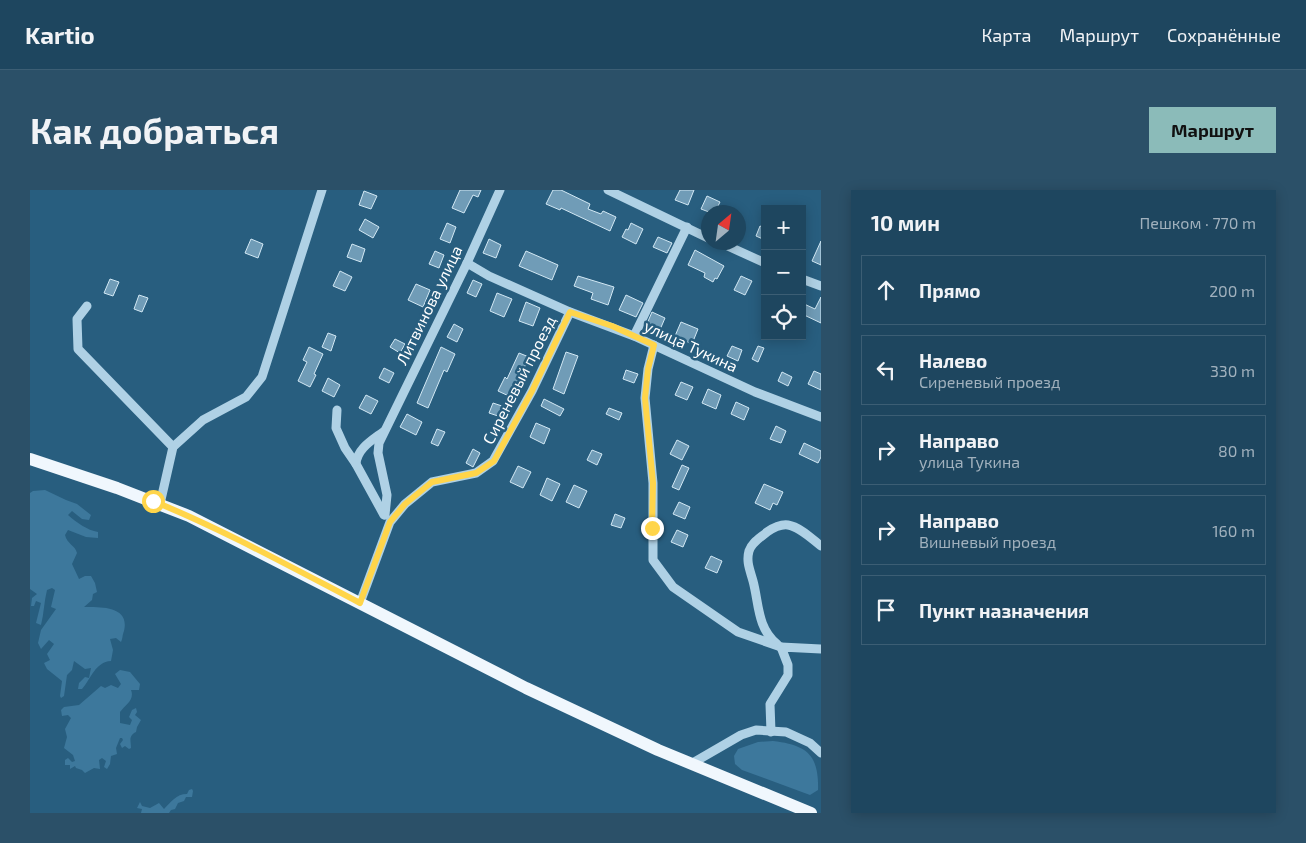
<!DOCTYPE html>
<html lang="ru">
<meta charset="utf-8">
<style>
:root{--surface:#1e465f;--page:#2b5068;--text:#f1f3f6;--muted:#a1b1bd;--line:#3c5e74;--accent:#8bbbb9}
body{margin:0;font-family:"Exo 2",sans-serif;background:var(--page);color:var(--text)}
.controls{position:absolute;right:15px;top:15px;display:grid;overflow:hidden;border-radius:0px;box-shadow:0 2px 12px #0003}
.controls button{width:45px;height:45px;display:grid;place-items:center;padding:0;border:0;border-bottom:1px solid var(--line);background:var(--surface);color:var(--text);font:25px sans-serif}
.compass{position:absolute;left:671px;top:15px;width:45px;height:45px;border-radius:50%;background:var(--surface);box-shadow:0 2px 12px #0003;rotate:29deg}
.stop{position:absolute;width:15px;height:15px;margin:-11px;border:4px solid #ffd54a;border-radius:50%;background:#fff}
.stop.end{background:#ffd54a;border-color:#fff;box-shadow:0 1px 5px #0008}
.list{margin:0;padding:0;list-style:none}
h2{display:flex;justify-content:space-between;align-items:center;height:65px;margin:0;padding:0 20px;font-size:21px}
h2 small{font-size:16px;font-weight:400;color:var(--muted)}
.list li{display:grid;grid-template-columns:32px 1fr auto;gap:15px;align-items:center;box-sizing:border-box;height:70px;margin:0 10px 10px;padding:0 10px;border:1px solid var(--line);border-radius:0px}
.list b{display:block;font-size:19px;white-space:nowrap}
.list p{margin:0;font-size:16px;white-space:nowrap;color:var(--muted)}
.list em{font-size:16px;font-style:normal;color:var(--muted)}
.icon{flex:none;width:28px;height:28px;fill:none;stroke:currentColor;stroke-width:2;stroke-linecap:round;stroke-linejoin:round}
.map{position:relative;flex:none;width:791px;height:623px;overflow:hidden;border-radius:0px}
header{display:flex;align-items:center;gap:30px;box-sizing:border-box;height:70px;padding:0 25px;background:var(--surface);border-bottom:1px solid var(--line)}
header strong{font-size:24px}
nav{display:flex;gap:28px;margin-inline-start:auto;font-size:18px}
.intro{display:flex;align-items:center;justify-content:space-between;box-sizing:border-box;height:120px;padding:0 30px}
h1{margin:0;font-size:35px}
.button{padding:12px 22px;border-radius:0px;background:var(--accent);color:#111;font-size:18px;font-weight:700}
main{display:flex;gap:30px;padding:0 30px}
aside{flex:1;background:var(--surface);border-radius:0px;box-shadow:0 2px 12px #0003}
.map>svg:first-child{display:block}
.green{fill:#3d789c}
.building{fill:#709cb7;stroke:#d2e8f4}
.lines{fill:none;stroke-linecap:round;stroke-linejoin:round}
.minor{stroke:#afd1e5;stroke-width:9}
.major{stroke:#f0f7fd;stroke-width:12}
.route{stroke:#ffd54a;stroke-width:6}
.labels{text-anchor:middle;stroke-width:5;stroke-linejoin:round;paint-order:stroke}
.street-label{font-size:16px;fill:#fff;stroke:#285e7f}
</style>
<header>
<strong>Kartio</strong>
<nav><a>Карта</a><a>Маршрут</a><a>Сохранённые</a></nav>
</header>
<div class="intro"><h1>Как добраться</h1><a class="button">Маршрут</a></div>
<main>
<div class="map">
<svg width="791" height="623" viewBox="0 0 791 623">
<rect width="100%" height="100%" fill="#285e7f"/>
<!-- green -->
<g class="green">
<path d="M15 300 36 310 47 314 61 325 59 330 52 329 42 321 38 325C47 333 57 340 68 342V348L56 347 38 340 35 345C37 354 45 355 47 363L42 374 49 389 55 386H61L65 393 67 402 63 404 62 410 54 417C71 417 100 416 94 441 92 446 93 448 91 452L86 448 80 449 83 460 81 471C65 472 61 489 52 499H48L49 493 55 487 59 488 61 478 55 479 44 471 42 480 37 485 34 506 31 508 30 506 32 491 17 479 14 473 20 470 17 464 24 454 19 450 11 459 8 453 11 440 26 419 21 417 25 400 22 398 17 400C14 412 14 423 11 435L6 433 11 413 6 411 4 416H1L2 408 7 404 0 399V303L3 301Z"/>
<path d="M90 480 100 482 110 494 109 500H101C105 510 95 515 90 522V533L100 535 102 530 99 527 102 520 106 518 107 522 105 525 111 530 107 537 106 542C98 546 101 551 101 558L99 559 95 556 92 558 90 554 93 550 92 548H90L86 558 87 564 81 566 80 574 77 579 74 577 76 571 72 568 69 570 70 579 64 578 55 583 52 580 46 578 45 576 40 579V575H35V570L38 568 42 572 45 571 43 565 34 558 37 547 35 539 41 528 38 525 32 526 31 520 34 517 49 515 71 496 75 498 81 495 88 498 91 494 85 484Z"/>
<path d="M743 551C776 555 789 564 788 600L780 605 712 580 705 574 704 566 708 559 728 552Z"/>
<path d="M162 599 163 601 162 607H156L154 611 148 613 145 619 141 620 139 623H111L112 619 107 618 110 612 112 616 120 618 129 613 134 619C141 612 146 604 157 604L159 600Z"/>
</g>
<!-- building -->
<g class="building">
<polygon points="430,0 451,0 448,7 443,5 434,23 422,18"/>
<polygon points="523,0 531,0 560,14 558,19 571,24 573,21 586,27 580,41 531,18 530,20 516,14"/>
<polygon points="650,0 664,0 658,15 645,10"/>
<polygon points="334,1 347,6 341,19 329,15"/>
<polygon points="677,6 690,12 685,22 679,22 671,19"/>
<polygon points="335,29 349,37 343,48 329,40"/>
<polygon points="417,33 426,37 420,53 410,49"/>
<polygon points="601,33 613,39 606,54 592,47 596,39 598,40"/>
<polygon points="730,36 735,38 735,50 726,46"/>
<polygon points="628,47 642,53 637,63 623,57"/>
<polygon points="221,49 233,54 228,68 215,63"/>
<polygon points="459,49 471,55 466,68 453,63"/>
<polygon points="791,51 791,75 782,71"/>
<polygon points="322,54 335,59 331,72 317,67"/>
<polygon points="665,60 694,76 687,89 685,88 683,92 674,87 675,83 658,75"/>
<polygon points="405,61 414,65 409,78 399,74"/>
<polygon points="496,61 528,75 522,90 489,76"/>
<polygon points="310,81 322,87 315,101 303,96"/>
<polygon points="548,86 584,97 578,115 561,109 563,103 544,96"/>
<polygon points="711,86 722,91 715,105 704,100"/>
<polygon points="80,89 89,92 83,106 74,103"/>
<polygon points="443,90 452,94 446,107 437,103"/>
<polygon points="386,94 400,100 393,117 378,110"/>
<polygon points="467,103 482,109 474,127 460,121"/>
<polygon points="109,105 118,108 112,122 104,119"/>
<polygon points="596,105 613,113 606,127 589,120"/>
<polygon points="791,107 791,133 772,124 772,113 785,119"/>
<polygon points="496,112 510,118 503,136 489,131"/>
<polygon points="622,122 635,128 629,142 616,136"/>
<polygon points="651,132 668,139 662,154 645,146"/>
<polygon points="424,134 433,139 427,152 417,147"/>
<polygon points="298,143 306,146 301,161 292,157"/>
<polygon points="365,149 375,154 370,163 360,157"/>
<polygon points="702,156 712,160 708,171 697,166"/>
<polygon points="728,156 734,158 728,172 722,169"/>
<polygon points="279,157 293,164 284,184 286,185 280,197 268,191 277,172 273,170"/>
<polygon points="411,157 425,164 417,182 414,180 398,218 387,213"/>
<polygon points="536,162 548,166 534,204 523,199"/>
<polygon points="489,163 499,167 481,207 468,201 475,187 477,189"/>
<polygon points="354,178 364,183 359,193 349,188"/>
<polygon points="596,180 608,184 604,193 593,189"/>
<polygon points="784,181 791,184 791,200 778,194"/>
<polygon points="752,182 762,187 758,196 748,191"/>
<polygon points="298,188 310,195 304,207 292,201"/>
<polygon points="651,192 663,197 657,210 645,205"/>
<polygon points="678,199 691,205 686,219 672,213"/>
<polygon points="336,205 348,211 341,224 329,218"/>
<polygon points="514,209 534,219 530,226 511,216"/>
<polygon points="706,212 719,218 714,230 701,224"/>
<polygon points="463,213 475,217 471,227 459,223"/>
<polygon points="579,218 592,223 589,230 576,224"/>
<polygon points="377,224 392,232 386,245 370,237"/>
<polygon points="506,233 520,239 514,254 500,247"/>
<polygon points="746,236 756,241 751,253 740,249"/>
<polygon points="407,239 415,242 408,256 401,253"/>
<polygon points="647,250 659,256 652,270 640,264"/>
<polygon points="774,253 791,261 791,267 788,273 769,264"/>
<polygon points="443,259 450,263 443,277 436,273"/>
<polygon points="562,260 572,264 567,275 557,270"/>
<polygon points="652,275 659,278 649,300 642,297"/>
<polygon points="488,276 501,282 493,298 480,292"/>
<polygon points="517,288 530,294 522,311 510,305"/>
<polygon points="734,294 753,302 747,315 743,313 740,320 725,313"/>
<polygon points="544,295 557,301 549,318 536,312"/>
<polygon points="649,312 660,317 655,329 643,324"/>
<polygon points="585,324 595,328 591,338 581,335"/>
<polygon points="647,340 658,345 653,357 641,352"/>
<polygon points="681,366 692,371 687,383 675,378"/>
</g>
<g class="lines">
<!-- minor -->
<g class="minor">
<polyline points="578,0 678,48"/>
<polyline points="689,52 735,73"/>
<polyline points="437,73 459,86 540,122 604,146 725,202 791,227"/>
<polyline points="772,89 791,96"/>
<polyline points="57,116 47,129 48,159 143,257"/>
<polyline points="604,146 657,37"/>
<polyline points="624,155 618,179 615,208 623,293 623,370 643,397 708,442 751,457"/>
<polyline points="307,220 306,238 315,258 326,274"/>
<path d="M353 242C341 251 327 259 326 274L354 325"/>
<polyline points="130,314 143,257 173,230 216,207 232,187 292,0"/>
<polyline points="355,325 357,305 348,263 349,253 437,73 470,0"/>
<polyline points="330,413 360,332 375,314 402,292 446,283 463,271 502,201 540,122"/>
<path d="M747 454C727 438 729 413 723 391 720 380 716 372 719 361 722 352 730 348 737 342 743 338 751 334 758 335 770 337 782 349 791 356"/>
<polyline points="741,542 740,514 758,485 758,475 751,457 791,459"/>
<polyline points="661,574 711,545 726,540 756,542 780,553 791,563"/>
</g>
<!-- major -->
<polyline class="major" points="0,269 87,298 159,326 496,498 628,560 781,623"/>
</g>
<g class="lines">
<!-- route -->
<path class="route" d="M123 311C194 340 261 377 330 413L360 332 375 314 402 292 446 283 464 271 502 201 540 122 582 136 624 155 618 179 615 208 623 293 622 338"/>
</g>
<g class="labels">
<!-- street labels -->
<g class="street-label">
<text transform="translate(399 115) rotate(-64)" y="6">Литвинова улица</text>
<text transform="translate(661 156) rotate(25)" y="6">улица Тукина</text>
<text transform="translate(489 190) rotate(-63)" y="6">Сиреневый проезд</text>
</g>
</g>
</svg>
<div class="controls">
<button>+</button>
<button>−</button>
<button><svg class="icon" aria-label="locate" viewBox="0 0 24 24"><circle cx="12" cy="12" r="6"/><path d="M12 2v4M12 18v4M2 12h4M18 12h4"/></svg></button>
</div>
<svg class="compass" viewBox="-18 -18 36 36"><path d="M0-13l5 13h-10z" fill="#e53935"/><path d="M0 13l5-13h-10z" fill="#a1b1bd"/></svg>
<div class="stop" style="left:123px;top:311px"></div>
<div class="stop end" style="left:622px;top:338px"></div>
</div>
<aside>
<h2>10 мин<small>Пешком · 770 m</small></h2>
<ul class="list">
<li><svg class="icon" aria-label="ahead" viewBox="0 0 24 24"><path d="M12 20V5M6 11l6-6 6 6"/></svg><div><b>Прямо</b></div><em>200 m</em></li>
<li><svg class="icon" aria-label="left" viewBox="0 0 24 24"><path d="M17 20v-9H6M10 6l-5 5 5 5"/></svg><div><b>Налево</b><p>Сиреневый проезд</p></div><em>330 m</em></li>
<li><svg class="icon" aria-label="right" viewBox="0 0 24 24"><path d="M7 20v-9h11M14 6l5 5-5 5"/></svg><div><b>Направо</b><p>улица Тукина</p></div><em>80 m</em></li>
<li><svg class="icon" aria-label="right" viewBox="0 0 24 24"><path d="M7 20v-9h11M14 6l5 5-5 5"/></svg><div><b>Направо</b><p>Вишневый проезд</p></div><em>160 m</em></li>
<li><svg class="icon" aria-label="arrive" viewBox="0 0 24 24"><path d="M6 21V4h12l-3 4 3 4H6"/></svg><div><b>Пункт назначения</b></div></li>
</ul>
</aside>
</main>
